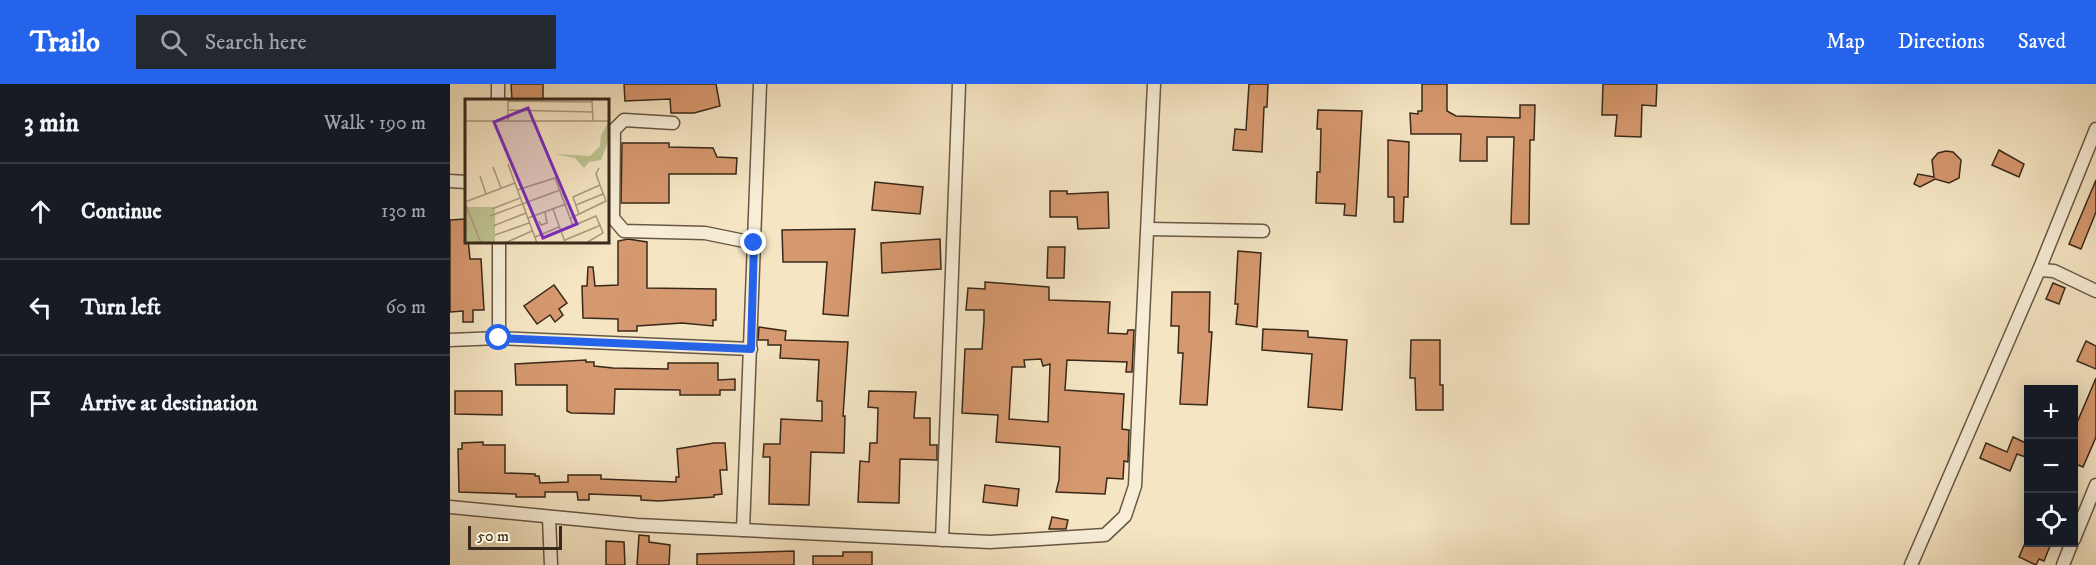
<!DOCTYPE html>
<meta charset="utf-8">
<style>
:root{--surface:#171b24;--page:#242831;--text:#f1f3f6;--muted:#9ea1a6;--line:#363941;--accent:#2563eb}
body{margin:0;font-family:"IM FELL DW Pica",serif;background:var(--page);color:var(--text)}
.controls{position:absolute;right:18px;bottom:18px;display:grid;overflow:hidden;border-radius:0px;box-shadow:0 3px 15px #0003}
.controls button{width:54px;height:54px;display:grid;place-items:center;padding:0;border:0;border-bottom:2px solid var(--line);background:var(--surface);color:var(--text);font:30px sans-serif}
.scale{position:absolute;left:18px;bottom:15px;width:94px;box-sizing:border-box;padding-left:6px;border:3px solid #39291a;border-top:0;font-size:16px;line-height:21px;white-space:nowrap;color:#39291a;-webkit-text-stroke:4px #f8eed8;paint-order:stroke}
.stop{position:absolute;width:18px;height:18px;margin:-14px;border:4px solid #2563eb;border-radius:50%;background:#fff}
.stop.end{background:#2563eb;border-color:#fff;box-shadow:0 2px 6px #0008}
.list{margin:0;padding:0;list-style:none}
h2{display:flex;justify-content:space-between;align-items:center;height:78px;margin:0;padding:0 24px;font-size:26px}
h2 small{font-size:20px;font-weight:400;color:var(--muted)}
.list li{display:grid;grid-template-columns:39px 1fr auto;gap:18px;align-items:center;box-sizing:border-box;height:96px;padding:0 24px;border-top:2px solid var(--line)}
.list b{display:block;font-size:22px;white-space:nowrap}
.list em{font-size:20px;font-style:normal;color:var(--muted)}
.icon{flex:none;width:33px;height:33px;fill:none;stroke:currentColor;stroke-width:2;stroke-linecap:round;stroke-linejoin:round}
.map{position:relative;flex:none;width:1646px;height:481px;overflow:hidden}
header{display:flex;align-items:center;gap:36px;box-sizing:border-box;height:84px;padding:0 30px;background:var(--accent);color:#fff}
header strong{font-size:28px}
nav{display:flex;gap:33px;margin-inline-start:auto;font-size:21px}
.search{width:420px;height:54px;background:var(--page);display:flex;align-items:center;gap:15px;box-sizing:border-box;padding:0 21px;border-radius:0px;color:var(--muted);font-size:22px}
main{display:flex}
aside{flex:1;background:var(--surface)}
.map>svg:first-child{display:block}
.building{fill:#d6986e;stroke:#39291a;stroke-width:1.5;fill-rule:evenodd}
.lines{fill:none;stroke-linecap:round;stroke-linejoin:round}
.street-casing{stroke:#685844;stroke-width:15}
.street{stroke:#f8eed8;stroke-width:12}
.route{stroke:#2563eb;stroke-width:8}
.inset-road{fill:none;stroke:#aa9a7f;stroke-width:1.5}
.view{fill:#7b2cbf;fill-opacity:0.15;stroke:#7b2cbf;stroke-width:3}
.inset-edge{fill:none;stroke:#39291a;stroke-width:3}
</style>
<header>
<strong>Trailo</strong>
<div class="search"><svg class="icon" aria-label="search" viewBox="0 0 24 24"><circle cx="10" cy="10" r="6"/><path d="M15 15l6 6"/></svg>Search here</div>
<nav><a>Map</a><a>Directions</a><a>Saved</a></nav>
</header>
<main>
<aside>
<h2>3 min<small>Walk · 190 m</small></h2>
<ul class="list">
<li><svg class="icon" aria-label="ahead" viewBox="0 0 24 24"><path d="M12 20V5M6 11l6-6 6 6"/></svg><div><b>Continue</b></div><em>130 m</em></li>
<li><svg class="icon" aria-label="left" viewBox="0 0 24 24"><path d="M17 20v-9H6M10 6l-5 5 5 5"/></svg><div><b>Turn left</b></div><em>60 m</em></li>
<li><svg class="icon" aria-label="arrive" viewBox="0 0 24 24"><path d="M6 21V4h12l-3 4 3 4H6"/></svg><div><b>Arrive at destination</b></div></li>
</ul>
</aside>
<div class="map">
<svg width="1646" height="481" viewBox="0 0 1646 481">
<rect width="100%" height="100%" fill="#f5e5c3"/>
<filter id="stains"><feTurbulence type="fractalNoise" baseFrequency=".00333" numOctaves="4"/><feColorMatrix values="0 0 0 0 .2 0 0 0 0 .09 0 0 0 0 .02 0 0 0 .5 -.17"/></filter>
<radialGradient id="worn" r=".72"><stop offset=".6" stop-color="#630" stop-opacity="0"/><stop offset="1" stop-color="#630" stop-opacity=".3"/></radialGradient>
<!-- building -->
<g class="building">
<polygon points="61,0 93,0 93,16 62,16"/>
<polygon points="174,0 266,0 270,22 244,29 221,29 220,15 175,17"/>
<polygon points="799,0 818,0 817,23 814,23 812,68 783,66 785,45 796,46"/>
<polygon points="972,0 997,0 997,27 1006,32 1070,34 1070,21 1085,21 1084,56 1080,56 1079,140 1061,140 1064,53 1037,53 1037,77 1010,77 1011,50 961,50 960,29 968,30 968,27 972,27"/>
<polygon points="1153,0 1207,0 1206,22 1192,21 1191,53 1165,52 1167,31 1152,31"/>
<polygon points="868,26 912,27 906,132 894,131 895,120 866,119 867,88 870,88 871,45 867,45"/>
<polygon points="938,56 959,58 958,113 954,113 953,138 944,138 944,113 938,113"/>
<polygon points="172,59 219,59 219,63 263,64 267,73 287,74 286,90 219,90 219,119 171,119"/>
<polygon points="1549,66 1574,80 1569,93 1542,81"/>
<polygon points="1496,67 1503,68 1511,76 1509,94 1499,99 1485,95 1470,103 1464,100 1468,90 1484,93 1482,76 1488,69"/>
<polygon points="1646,96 1646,128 1631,165 1619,160"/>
<polygon points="425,98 473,103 470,130 422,126"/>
<polygon points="600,107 617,107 617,110 658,108 659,144 628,145 627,133 600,133"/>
<polygon points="16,135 20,175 31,175 34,226 23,226 23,238 13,238 13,227 0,228 0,136"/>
<polygon points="405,145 398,232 373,230 377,178 333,178 332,146"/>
<polygon points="178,155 197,158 197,204 266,205 266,236 263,236 263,242 232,239 187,242 187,247 168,247 168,235 133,234 132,202 137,202 138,183 143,183 145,202 168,201 168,157"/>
<polygon points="490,155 491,185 432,189 431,159"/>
<polygon points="598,163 615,163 614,194 597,194"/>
<polygon points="788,167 811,169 807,243 786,240 788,220 785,220"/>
<path d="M535 198 599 203V216L660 218 658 249 677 250 678 246H684L682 288H676L677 278 617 276 615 306 674 310 672 345 679 346 678 378 674 377 673 395 657 394 655 410 606 408 609 396 610 363 546 358 548 331 512 329 515 265H532L534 237V226H516L518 204 535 205ZM591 275 593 282 600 280 598 338 559 335 562 283H575L574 276Z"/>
<polygon points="1603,199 1615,204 1609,220 1596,215"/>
<polygon points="104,201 117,219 109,225 113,231 105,238 100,231 87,240 74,222"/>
<polygon points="722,208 760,208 759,248 762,248 757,321 730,320 733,269 728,269 729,242 721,242"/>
<polygon points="309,243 336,247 335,256 398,258 393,332 395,332 394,369 361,368 359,421 319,420 320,373 313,373 314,360 330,360 331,335 372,337 372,317 367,317 369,276 330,274 331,261 318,261 318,256 308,256"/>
<polygon points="813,245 858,247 858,253 897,256 892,326 858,323 862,270 812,266"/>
<polygon points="961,256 990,256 990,301 993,301 993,326 966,326 965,294 960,294"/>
<polygon points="1636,257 1646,262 1646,285 1627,277"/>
<polygon points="136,276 136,278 144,278 144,282 163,284 218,285 218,279 268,279 268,296 285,295 285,306 270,306 270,311 230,311 230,306 165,305 164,330 121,329 117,327 117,301 66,301 65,280"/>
<polygon points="1646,294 1646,353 1633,383 1623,379 1623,348"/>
<polygon points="5,307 52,307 52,331 5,330"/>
<polygon points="419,307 466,308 464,334 480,334 480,361 487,361 487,376 450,375 449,419 408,418 410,377 419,378 420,359 427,359 428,324 418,323"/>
<polygon points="1563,353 1578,360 1578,374 1567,370 1560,387 1530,374 1536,359 1557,368"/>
<polygon points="33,358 33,361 55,361 55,389 85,390 85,392 89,392 90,399 118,398 118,391 151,391 151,395 226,398 226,393 229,393 227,365 264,359 275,359 277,386 270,386 272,410 264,411 264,413 209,417 191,416 191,412 139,410 139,416 128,416 127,408 95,408 95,413 66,413 66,410 9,408 8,365 12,365 12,359"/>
<polygon points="535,401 569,405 567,422 533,418"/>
<polygon points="602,433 618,436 616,445 599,445"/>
<polygon points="189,451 199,452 199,458 220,461 219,481 187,481"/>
<polygon points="156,457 174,458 175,481 156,481"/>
<polygon points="1575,459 1592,459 1600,462 1594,477 1589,475 1586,481 1569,473"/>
<polygon points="344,467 344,481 247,481 247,470"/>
<polygon points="393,468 422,468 422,481 363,481 363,472 393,472"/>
</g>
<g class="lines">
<!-- street casing -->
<g class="street-casing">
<g id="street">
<polyline points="48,0 48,16"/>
<polyline points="223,39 174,36 164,46 163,134 174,147 255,149 304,159"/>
<polyline points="0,97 16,98"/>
<polyline points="699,145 813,147"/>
<polyline points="49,158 49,254"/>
<polyline points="1589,186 1604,187 1646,207"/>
<polyline points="0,256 49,254 301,265"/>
<polyline points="0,423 187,441 540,458 655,451 675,432 685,402 704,0"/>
<polyline points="99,434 101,481"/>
<polyline points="293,446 310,0"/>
<polyline points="1624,455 1646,401"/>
<polyline points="492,456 509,0"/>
<polyline points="1461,481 1589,186 1646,45"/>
<polyline points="1613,481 1622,458"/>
</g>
</g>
<!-- street -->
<use href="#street" class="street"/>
</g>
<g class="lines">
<!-- route -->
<polyline class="route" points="49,254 301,265 304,159"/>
</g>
<!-- overview -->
<g transform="translate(15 15)">
<rect width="144" height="144" fill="#f5e5c3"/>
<path d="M144 22 143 43 136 61 124 63 119 69 110 59 90 55 125 57 135 47 136 36ZM0 108H30V144H0Z" fill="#bfc392"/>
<path class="inset-road" d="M127 1 128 22M43 2 127 3M43 11 128 13M43 21V1M0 22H144M43 65 72 144M28 68 36 89M134 69 131 75 135 86M15 77 21 95M52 91 90 79 108 127M0 103 50 84M0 104 16 144M111 106 138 95M27 110 55 99M88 110 100 143M25 117 95 91M63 119 101 105M106 119 141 102 135 86 108 98 114 115M74 122 76 126 82 124 80 113M28 127 61 114M96 132 131 117 138 134 121 144M30 136 64 124M70 138 94 128M100 141 136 126M40 144 67 132"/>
<path class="view" d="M63 9 112 125 78 139 29 23Z"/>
<rect width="144" height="144" class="inset-edge"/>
</g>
<rect width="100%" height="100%" filter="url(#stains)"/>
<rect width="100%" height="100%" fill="url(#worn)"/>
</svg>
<div class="controls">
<button>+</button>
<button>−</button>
<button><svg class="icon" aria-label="locate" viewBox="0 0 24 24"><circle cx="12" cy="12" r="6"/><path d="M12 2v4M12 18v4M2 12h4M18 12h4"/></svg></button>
</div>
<div class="scale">50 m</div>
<div class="stop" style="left:49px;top:254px"></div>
<div class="stop end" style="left:304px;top:159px"></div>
</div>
</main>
